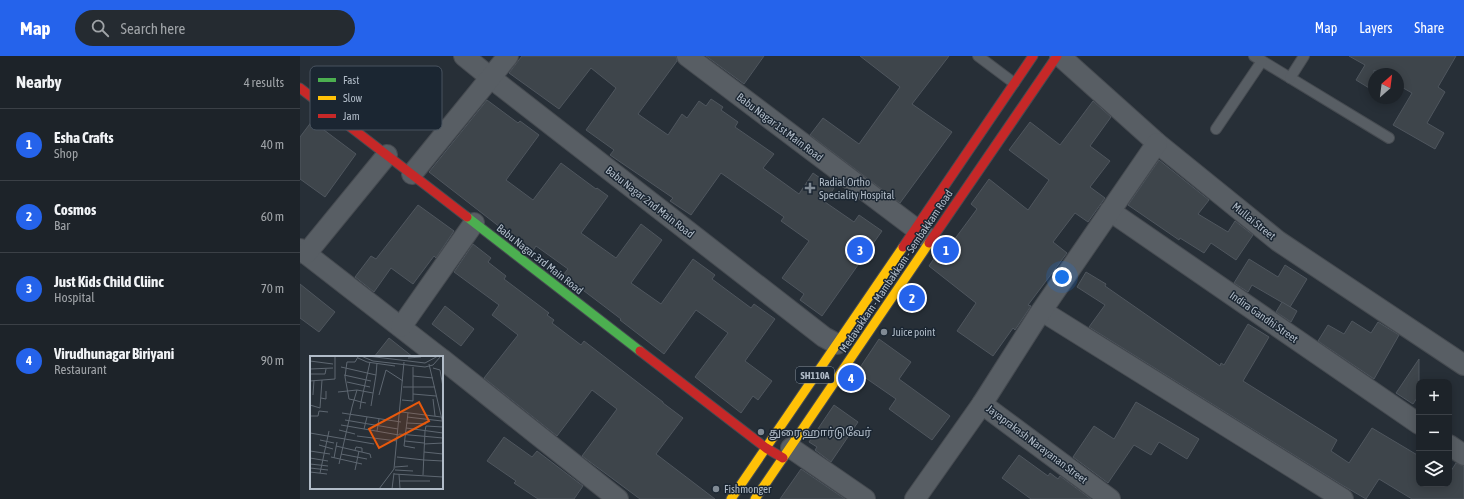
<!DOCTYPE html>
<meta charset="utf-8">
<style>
:root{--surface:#1d2329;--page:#252b31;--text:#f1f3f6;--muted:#a0a4a8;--line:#3b4046;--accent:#2563eb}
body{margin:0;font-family:"Asap Condensed","Noto Sans Tamil",sans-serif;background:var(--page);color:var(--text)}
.controls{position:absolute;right:12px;bottom:12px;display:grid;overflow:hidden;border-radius:8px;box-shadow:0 2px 10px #0003}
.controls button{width:36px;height:36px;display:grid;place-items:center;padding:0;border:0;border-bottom:1px solid var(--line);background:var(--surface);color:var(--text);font:20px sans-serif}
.compass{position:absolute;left:1068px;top:12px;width:36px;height:36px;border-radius:50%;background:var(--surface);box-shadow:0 2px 10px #0003;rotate:28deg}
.you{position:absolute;left:762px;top:221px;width:14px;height:14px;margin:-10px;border:3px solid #fff;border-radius:50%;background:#1a73e8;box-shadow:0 0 0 6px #1a73e833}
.badge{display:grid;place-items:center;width:26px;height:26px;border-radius:50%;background:var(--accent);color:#fff;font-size:13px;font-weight:700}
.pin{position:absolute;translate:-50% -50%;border:2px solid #fff;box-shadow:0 1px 4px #0006}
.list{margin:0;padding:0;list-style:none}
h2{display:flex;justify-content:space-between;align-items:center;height:52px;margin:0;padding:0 16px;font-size:17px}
h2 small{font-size:13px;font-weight:400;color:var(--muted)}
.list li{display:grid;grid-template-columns:26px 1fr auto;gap:12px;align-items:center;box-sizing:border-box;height:72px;padding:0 16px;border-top:1px solid var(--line)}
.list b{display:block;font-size:15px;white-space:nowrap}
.list p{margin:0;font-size:13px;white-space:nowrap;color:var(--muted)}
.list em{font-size:13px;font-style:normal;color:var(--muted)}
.icon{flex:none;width:22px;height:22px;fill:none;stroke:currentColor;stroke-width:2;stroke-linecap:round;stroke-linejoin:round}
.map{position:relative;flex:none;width:1164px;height:443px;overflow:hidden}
header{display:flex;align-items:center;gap:24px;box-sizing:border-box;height:56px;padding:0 20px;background:var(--accent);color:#fff}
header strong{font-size:19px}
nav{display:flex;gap:22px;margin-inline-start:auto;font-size:14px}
.search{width:280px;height:36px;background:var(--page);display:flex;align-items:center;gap:10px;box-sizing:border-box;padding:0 14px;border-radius:22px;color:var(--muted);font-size:15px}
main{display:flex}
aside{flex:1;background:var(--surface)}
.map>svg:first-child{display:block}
.building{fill:#3e454b;stroke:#4f565e}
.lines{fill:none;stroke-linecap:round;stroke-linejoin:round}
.lane-casing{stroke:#464b51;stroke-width:12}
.street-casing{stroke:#464b51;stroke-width:22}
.fast-casing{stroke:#464b51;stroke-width:11}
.slow-casing{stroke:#464b51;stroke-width:11}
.jam-casing{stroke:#464b51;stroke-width:11}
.lane{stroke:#585e64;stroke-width:10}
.street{stroke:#585e64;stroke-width:20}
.fast{stroke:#4caf50;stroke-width:9}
.slow{stroke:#ffc107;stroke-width:9}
.jam{stroke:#c62828;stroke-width:9}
.poi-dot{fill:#818b95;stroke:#1b2632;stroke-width:1.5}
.labels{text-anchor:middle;stroke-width:3;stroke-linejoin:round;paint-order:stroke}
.shield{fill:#1b2632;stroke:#848f9b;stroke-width:1}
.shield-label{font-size:10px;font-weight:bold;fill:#b1bcc8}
.street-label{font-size:11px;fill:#b1bcc8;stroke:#1b2632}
.poi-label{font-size:11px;fill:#b1bcc8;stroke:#1b2632;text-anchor:start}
.inset-road{fill:none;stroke:#5e6771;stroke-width:1}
.view{fill:#e8590c;fill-opacity:0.15;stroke:#e8590c;stroke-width:2}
.inset-edge{fill:none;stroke:#b1bcc8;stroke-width:2}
.key{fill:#1b2632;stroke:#48535f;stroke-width:1}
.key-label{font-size:11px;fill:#b1bcc8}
</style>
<header>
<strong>Map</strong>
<div class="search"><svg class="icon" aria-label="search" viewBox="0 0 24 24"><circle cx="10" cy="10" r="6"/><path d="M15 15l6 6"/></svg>Search here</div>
<nav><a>Map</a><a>Layers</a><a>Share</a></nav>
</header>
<main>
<aside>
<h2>Nearby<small>4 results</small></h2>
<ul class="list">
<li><span class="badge">1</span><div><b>Esha Crafts</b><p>Shop</p></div><em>40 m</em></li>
<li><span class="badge">2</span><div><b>Cosmos</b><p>Bar</p></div><em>60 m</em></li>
<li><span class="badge">3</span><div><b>Just Kids Child Cliinc</b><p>Hospital</p></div><em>70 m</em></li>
<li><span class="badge">4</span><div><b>Virudhunagar Biriyani</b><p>Restaurant</p></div><em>90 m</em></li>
</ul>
</aside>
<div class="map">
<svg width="1164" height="443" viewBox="0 0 1164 443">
<rect width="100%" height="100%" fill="#272f37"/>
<!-- building -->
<g class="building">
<polygon points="222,0 376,0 377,5 338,58 368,79 382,58 387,62 399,45 406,50 411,43 423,51 421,54 438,66 435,71 474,98 463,112 499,138 513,117 534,132 525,146 554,166 559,159 582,175 522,260 500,244 504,238 482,222 509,185 481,165 484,161 421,117 391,159 370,145 373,142 310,99 314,94 286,74 316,32 291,12 259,53 209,17"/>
<polygon points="406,0 464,0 444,28"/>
<polygon points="560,0 649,0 612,48 652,76 600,147 510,79 523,62 559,88 600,31"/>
<polygon points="1049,0 1156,0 1138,31 1145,36 1127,67 1144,77 1135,93 1093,69 1112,37 1098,29 1098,18 1080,18 1074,14 1074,35 1056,24 1065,9"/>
<polygon points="187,44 218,67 220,65 239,79 206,124 233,144 261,107 296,133 297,132 308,140 281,177 316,202 341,168 362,184 331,227 361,248 393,203 415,219 412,223 451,252 454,248 475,263 445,305 472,325 458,344 453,340 441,357 395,321 428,277 396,254 364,298 320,264 321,263 263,219 268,213 236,190 232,196 129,116"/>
<polygon points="793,45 811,61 790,90 810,105 790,131 805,142 788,166 775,157 753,186 767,197 728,249 731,250 715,274 713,272 693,300 657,275 676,247 629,210 649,180 654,184 677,153 671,148 689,123 728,154 749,124 709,94 730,66 760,89"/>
<polygon points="12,65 56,98 25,141 0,123 0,81"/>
<polygon points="859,104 909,144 898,158 928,176 935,165 953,179 936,204 911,187 904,197 880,182 879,184 828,149"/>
<polygon points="118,149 154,175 136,202 134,200 113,228 91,212 74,236 55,221 71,200 76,203"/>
<polygon points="173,188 191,202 188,206 206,220 204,223 249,257 247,259 254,264 252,267 281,289 284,285 363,346 363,347 383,362 356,398 415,443 340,443 282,400 317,353 292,334 257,380 184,322 218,279 192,259 199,249 154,216"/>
<polygon points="949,203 978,221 985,209 1007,223 990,251 952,229 948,236 934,227"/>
<polygon points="786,216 806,228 805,230 920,310 921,307 924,309 948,268 969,281 943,325 1037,384 1031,395 1049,407 1072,372 1119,400 1119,428 1149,428 1149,418 1156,407 1164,410 1164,443 1112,443 1079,423 1066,443 1042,429 789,271 805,249 777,231"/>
<polygon points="0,228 35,256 19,276 0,262"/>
<polygon points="982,246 997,255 991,266 976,256"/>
<polygon points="145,250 174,273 161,290 132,268"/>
<polygon points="1052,265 1071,277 1078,266 1099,279 1074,323 1018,285 1028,269 1044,278"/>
<polygon points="89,282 113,301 74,301"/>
<polygon points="579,283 611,306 599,323 650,360 632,384 589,353 596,343 557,316"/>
<polygon points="1119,303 1119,339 1113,348 1096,337"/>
<polygon points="836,346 899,383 887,403 859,386 851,399 834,389 808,427 773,401 794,370 814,383"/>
<polygon points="534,349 558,366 531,406 515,394 517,391 509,386"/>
<polygon points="204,381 232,401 237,395 283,430 274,443 238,443 214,427 216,425 187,405"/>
<polygon points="719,399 748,420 750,417 758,423 760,420 791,443 731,443 702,422"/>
<polygon points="501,413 545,443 480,443"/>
</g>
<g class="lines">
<!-- lane casing -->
<g class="lane-casing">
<g id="lane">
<polyline points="678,0 714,27"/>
<polyline points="954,0 1089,82"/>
<polyline points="990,22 1004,0"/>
<polyline points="916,73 962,5"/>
</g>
</g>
<!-- street casing -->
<g class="street-casing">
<g id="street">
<polyline points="164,0 191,22 524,281 537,288"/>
<polyline points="387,0 628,182"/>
<polyline points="760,0 857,87 978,185 1164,309"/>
<polyline points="112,118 208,0"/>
<polyline points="810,155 1119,368"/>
<polyline points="0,193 139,301"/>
<polyline points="6,198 87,99"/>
<polyline points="742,255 1043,443"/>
<polyline points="101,271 174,167"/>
<polyline points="142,303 318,443"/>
<polyline points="682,348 810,443"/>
<polyline points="1149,389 1164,399"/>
<polyline points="491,392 565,443"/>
<polyline points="615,443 682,348 738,260 857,87"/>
</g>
</g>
<!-- fast casing -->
<g class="fast-casing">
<polyline id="fast" points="167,161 340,295"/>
</g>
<!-- slow casing -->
<g class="slow-casing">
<g id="slow">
<polyline points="431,443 603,191"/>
<polyline points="455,443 629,187"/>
</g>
</g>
<!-- jam casing -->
<g class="jam-casing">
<g id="jam">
<polyline points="0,32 167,161"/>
<polyline points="629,187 757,0"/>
<polyline points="603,191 733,0"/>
<polyline points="340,295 466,392 483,402"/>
</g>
</g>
<!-- lane -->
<use href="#lane" class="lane"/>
<!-- street -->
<use href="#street" class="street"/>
<!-- fast -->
<use href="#fast" class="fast"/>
<!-- slow -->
<use href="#slow" class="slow"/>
<!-- jam -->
<use href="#jam" class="jam"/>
</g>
<!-- markers -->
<g class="poi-dot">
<path d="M508 126h4v4h4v4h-4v4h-4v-4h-4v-4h4z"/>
<circle cx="584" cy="276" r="4"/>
<circle cx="461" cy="376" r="4"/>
<circle cx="416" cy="433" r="4"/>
</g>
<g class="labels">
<!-- shield labels -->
<rect class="shield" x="496" y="311" width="38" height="16" rx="3"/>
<g class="shield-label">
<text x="515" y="323">SH110A</text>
</g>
<!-- street labels -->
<g class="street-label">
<text transform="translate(480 71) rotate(37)" y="4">Babu Nagar 1st Main Road</text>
<text transform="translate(350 146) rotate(38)" y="4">Babu Nagar 2nd Main Road</text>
<text transform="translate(954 165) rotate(39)" y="4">Mullai Street</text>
<text transform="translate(240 203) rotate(38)" y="4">Babu Nagar 3rd Main Road</text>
<text transform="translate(596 215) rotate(-56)" y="4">Medavakkam - Mambakkam - Sembakkam Road</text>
<text transform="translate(964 261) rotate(35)" y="4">Indira Gandhi Street</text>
<text transform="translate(737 388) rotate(37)" y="4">Jayaprakash Narayanan Street</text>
</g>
<!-- poi labels -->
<g class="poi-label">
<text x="519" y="130">Radial Ortho<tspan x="519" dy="13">Speciality Hospital</tspan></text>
<text x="592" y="280">Juice point</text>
<text x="469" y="380">துரை ஹார்டுவேர்</text>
<text x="424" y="437">Fishmonger</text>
</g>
</g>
<!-- overview -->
<g transform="translate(10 300)">
<rect width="133" height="133" fill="#272f37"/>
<path class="inset-road" d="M51 0 63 5 115 11 123 9 131 0M57 0 115 7 128 0M48 1 45 6H37L36 13 35 21 39 43 44 44 47 34 63 37M48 2 57 6 85 10M98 2 111 1M0 5 23 8M119 8 133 68M31 11 66 19 61 50M123 12 130 14 133 31M0 13 23 12M0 18H15L16 13M34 19 61 25M66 19 67 7M103 20 123 22M0 25 25 23V0M37 26 60 31M93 31H125M28 36 47 34M103 38 126 40M3 39 4 24M69 39 76 14 93 25M11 42 16 43V35M123 43 125 60M92 44 103 45V11M0 49 10 52 12 24M50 53 51 46 56 47M92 56 131 61M32 57 91 66M98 57 94 90 105 92M0 60H8L9 55 18 56M97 61 132 65M35 64 88 73M97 67 116 68M31 69 89 79M96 72 133 77M54 73 57 61M29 74 45 78M67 75 69 63M115 75 116 70 133 71M0 77 64 88M89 78 133 82M47 80 87 85M10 84 24 87M95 85 114 87M114 88 133 87M9 89 23 93M26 90 60 98 61 102M45 94 46 91 52 92V96M0 95 20 98M114 96 133 98M31 98 57 103M21 101 52 108M87 101 114 104M0 102 18 105M24 102 27 86M114 104 133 105M0 108 18 110M29 108 42 51 44 44 51 46 60 6M85 111 98 110M0 112 18 114M45 114 49 95M85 114 103 115M0 116 17 118M10 117 19 75M84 118 133 121M89 118 90 133M113 119 115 75M89 125H120M69 133 84 113 94 6M82 133 84 117"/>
<path class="view" d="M109 46 119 65 69 92 59 73Z"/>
<rect width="133" height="133" class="inset-edge"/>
</g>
<!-- legend -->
<rect x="10" y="10" width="132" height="64" rx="6" class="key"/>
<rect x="18" y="22" width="18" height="4" fill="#4caf50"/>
<rect x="18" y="40" width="18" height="4" fill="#ffc107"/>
<rect x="18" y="58" width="18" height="4" fill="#c62828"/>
<g class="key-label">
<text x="43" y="28">Fast</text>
<text x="43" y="46">Slow</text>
<text x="43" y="64">Jam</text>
</g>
</svg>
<div class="controls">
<button>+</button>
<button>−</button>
<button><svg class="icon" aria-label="layers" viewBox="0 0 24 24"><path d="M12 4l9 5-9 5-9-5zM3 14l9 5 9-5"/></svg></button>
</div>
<svg class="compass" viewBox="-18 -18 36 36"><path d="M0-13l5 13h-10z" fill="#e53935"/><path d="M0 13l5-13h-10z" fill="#a0a4a8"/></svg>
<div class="you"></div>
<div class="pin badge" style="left:646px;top:194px">1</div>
<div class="pin badge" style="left:612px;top:242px">2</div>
<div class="pin badge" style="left:560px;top:194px">3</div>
<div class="pin badge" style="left:551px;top:322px">4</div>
</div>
</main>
